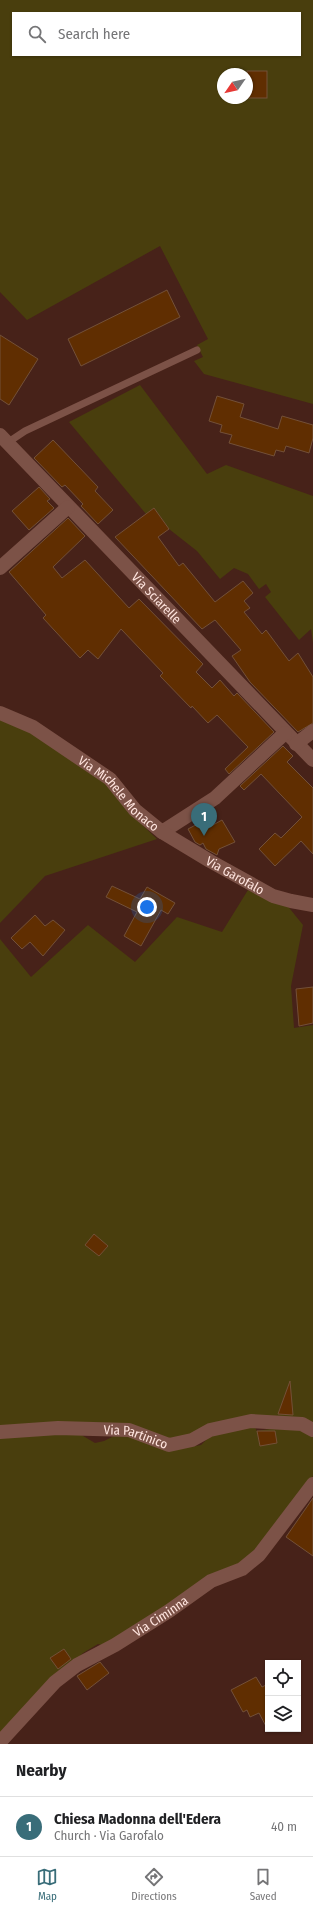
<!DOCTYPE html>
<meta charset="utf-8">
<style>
:root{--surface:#fff;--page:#f6f6f6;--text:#202124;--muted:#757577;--line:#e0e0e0;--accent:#396d79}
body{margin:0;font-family:"Fira Sans Condensed",sans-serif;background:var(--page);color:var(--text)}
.controls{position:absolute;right:12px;bottom:12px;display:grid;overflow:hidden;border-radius:0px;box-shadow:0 1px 3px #0004}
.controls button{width:36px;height:36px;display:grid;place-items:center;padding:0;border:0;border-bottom:1px solid var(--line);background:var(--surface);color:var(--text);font:20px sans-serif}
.compass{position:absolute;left:217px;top:68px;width:36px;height:36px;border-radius:50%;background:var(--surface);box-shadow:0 1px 3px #0004;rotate:236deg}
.you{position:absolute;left:147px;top:907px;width:14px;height:14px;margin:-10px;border:3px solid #fff;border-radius:50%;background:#1a73e8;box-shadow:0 0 0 6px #1a73e833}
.badge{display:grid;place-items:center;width:26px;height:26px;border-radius:50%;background:var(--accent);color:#fff;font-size:13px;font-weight:700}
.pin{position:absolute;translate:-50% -33px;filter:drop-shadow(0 1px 2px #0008)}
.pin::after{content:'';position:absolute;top:21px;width:14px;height:12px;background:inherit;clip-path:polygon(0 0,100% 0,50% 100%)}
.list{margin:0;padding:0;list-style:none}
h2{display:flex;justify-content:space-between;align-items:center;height:52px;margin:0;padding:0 16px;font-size:17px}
h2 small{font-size:13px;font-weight:400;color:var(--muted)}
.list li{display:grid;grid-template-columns:26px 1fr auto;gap:12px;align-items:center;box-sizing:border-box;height:60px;padding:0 16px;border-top:1px solid var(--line)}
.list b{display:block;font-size:15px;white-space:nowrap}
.list p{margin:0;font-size:13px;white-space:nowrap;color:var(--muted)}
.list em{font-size:13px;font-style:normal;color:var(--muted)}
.icon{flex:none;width:22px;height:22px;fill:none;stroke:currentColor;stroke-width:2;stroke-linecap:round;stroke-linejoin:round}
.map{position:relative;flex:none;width:313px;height:1744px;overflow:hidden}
.search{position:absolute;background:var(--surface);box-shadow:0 1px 3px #0004;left:12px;right:12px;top:12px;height:44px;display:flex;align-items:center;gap:10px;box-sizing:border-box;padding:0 14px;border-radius:0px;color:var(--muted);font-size:15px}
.sheet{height:112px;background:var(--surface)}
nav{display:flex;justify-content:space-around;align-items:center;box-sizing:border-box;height:56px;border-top:1px solid var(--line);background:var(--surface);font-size:11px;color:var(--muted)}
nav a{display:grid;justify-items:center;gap:2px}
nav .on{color:var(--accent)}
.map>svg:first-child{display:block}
.green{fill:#493e0d;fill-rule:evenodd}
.building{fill:#602e01;stroke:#735038}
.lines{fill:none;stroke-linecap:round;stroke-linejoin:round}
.lane{stroke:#7c5247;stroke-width:7}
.street{stroke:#7c5247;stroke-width:14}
.labels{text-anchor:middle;stroke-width:3;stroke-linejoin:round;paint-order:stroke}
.street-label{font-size:13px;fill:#ffe5df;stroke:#472219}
</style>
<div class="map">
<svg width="313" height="1744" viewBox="0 0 313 1744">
<rect width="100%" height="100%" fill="#472219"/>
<!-- green -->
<g class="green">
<path d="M0 0H313V404L204 374 194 361 203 357 197 345 208 339 160 246 27 320 0 292ZM13 13H300V55H13ZM223 74H247V98H223Z"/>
<polygon points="140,385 207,474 226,465 313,496 313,643 311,629 299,640 265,597 271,592 266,584 259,589 248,574 234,568 220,579 197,551 169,529 154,508 146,514 69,422"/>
<polygon points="0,718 30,730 108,781 131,814 157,839 45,876 0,923"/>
<polygon points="248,890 286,904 303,925 291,986 294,1028 313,1025 313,1422 302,1418 174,1439 0,1427 0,939 31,977 88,925 135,962 177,917 222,932"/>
<path d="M254 1426 257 1431C276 1427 295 1426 313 1436V1476L254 1553 243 1564 183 1596 105 1646 98 1644 83 1653 0 1737V1438L78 1433 95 1443 104 1441 114 1436 134 1437 173 1450 201 1445 211 1435Z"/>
</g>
<!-- building -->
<g class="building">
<rect x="247" y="71" width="20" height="27"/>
<polygon points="167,290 180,317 81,366 68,339"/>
<polygon points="0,335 38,359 9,405 0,399"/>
<polygon points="217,396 244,404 240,417 278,429 282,416 313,425 313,438 309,453 286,446 284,452 276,450 274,456 229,443 232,435 220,432 222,425 209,421"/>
<polygon points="53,440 98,487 95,491 113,510 98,524 81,506 83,504 65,485 62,487 34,458"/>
<polygon points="39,487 50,499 47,501 54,508 29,530 12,511"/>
<polygon points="154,508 169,529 158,537 179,566 183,563 215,602 243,581 253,593 244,601 250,608 244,612 262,634 266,630 289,661 298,653 313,677 313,723 298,732 250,682 232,656 241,650 215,620 202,629 115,537"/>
<polygon points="68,518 85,536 53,567 62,578 85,560 129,608 139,599 203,664 196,672 212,688 220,680 234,696 237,693 274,732 229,774 225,769 248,747 217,715 208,723 192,706 191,708 160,676 163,673 121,629 98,659 88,650 80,658 43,618 46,615 9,572"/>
<polygon points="283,746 293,756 287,762 313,788 313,854 301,841 275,866 259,849 275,833 281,838 302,817 261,774 244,790 240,786"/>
<polygon points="209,818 213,825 222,820 235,842 219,849 217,855 206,849 203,843 200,845 195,842 188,829"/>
<polygon points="112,886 140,899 147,887 175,903 168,914 161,910 141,946 124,936 137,912 106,897"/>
<polygon points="35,915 45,926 53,920 65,930 43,956 30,942 22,949 11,938"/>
<polygon points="313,987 313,1023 299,1026 296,989"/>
<polygon points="94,1234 108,1246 99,1256 85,1245"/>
<polygon points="290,1381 293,1415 278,1414"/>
<polygon points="257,1431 275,1431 277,1443 260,1446"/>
<polygon points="313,1498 313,1556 286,1537"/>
<polygon points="64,1649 71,1659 58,1669 50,1658"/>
<polygon points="100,1662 109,1673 87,1690 77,1676"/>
<polygon points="256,1677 262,1687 268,1684 268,1730 259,1713 250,1717 247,1710 243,1712 231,1690"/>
</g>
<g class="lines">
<!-- lane -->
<polyline class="lane" points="7,443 25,431 197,350"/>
<!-- street -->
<g class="street">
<path id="s1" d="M0 435 313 760"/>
<polyline points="0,568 68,507"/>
<path id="s2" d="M0 713 33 727 110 779 135 810 162 832 215 798 285 733"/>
<polyline points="296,744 313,731"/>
<path id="s3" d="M162 832 210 861 273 896 291 901 313 905"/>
<path id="s4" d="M0 1432 58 1428 129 1430 169 1445 192 1440 210 1430 251 1421 302 1424 313 1430"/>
<path id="s5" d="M0 1742 55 1682 77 1665 115 1645 169 1611 211 1581 242 1569 259 1555 313 1484"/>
</g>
</g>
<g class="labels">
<!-- street labels -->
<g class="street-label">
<text dy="5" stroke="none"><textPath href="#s1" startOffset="226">Via Sciarelle</textPath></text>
<text dy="5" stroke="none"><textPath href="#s2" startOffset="145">Via Michele Monaco</textPath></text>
<text dy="5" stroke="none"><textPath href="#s3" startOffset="85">Via Garofalo</textPath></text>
<text dy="5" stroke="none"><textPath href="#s4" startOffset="137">Via Partinico</textPath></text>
<text dy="5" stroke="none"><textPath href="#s5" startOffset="206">Via Ciminna</textPath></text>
</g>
</g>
</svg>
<div class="controls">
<button><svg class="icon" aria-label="locate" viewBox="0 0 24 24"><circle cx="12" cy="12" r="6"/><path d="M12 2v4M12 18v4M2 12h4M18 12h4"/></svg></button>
<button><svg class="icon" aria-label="layers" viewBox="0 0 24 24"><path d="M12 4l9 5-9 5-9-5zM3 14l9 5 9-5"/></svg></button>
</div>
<svg class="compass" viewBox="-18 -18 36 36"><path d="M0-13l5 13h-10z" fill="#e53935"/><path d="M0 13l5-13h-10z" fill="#757577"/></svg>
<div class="you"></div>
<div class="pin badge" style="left:204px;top:836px">1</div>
<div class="search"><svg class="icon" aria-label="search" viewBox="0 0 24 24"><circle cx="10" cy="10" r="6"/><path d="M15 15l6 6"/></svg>Search here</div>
</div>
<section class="sheet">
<h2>Nearby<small></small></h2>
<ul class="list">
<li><span class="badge">1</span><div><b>Chiesa Madonna dell'Edera</b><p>Church · Via Garofalo</p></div><em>40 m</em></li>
</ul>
</section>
<nav>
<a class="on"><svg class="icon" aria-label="map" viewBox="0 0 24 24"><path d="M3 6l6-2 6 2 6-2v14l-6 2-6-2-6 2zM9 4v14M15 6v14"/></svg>Map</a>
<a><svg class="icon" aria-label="directions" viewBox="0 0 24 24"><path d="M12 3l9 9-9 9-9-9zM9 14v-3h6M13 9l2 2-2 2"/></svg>Directions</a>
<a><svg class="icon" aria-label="saved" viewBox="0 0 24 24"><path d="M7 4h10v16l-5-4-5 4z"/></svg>Saved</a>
</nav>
